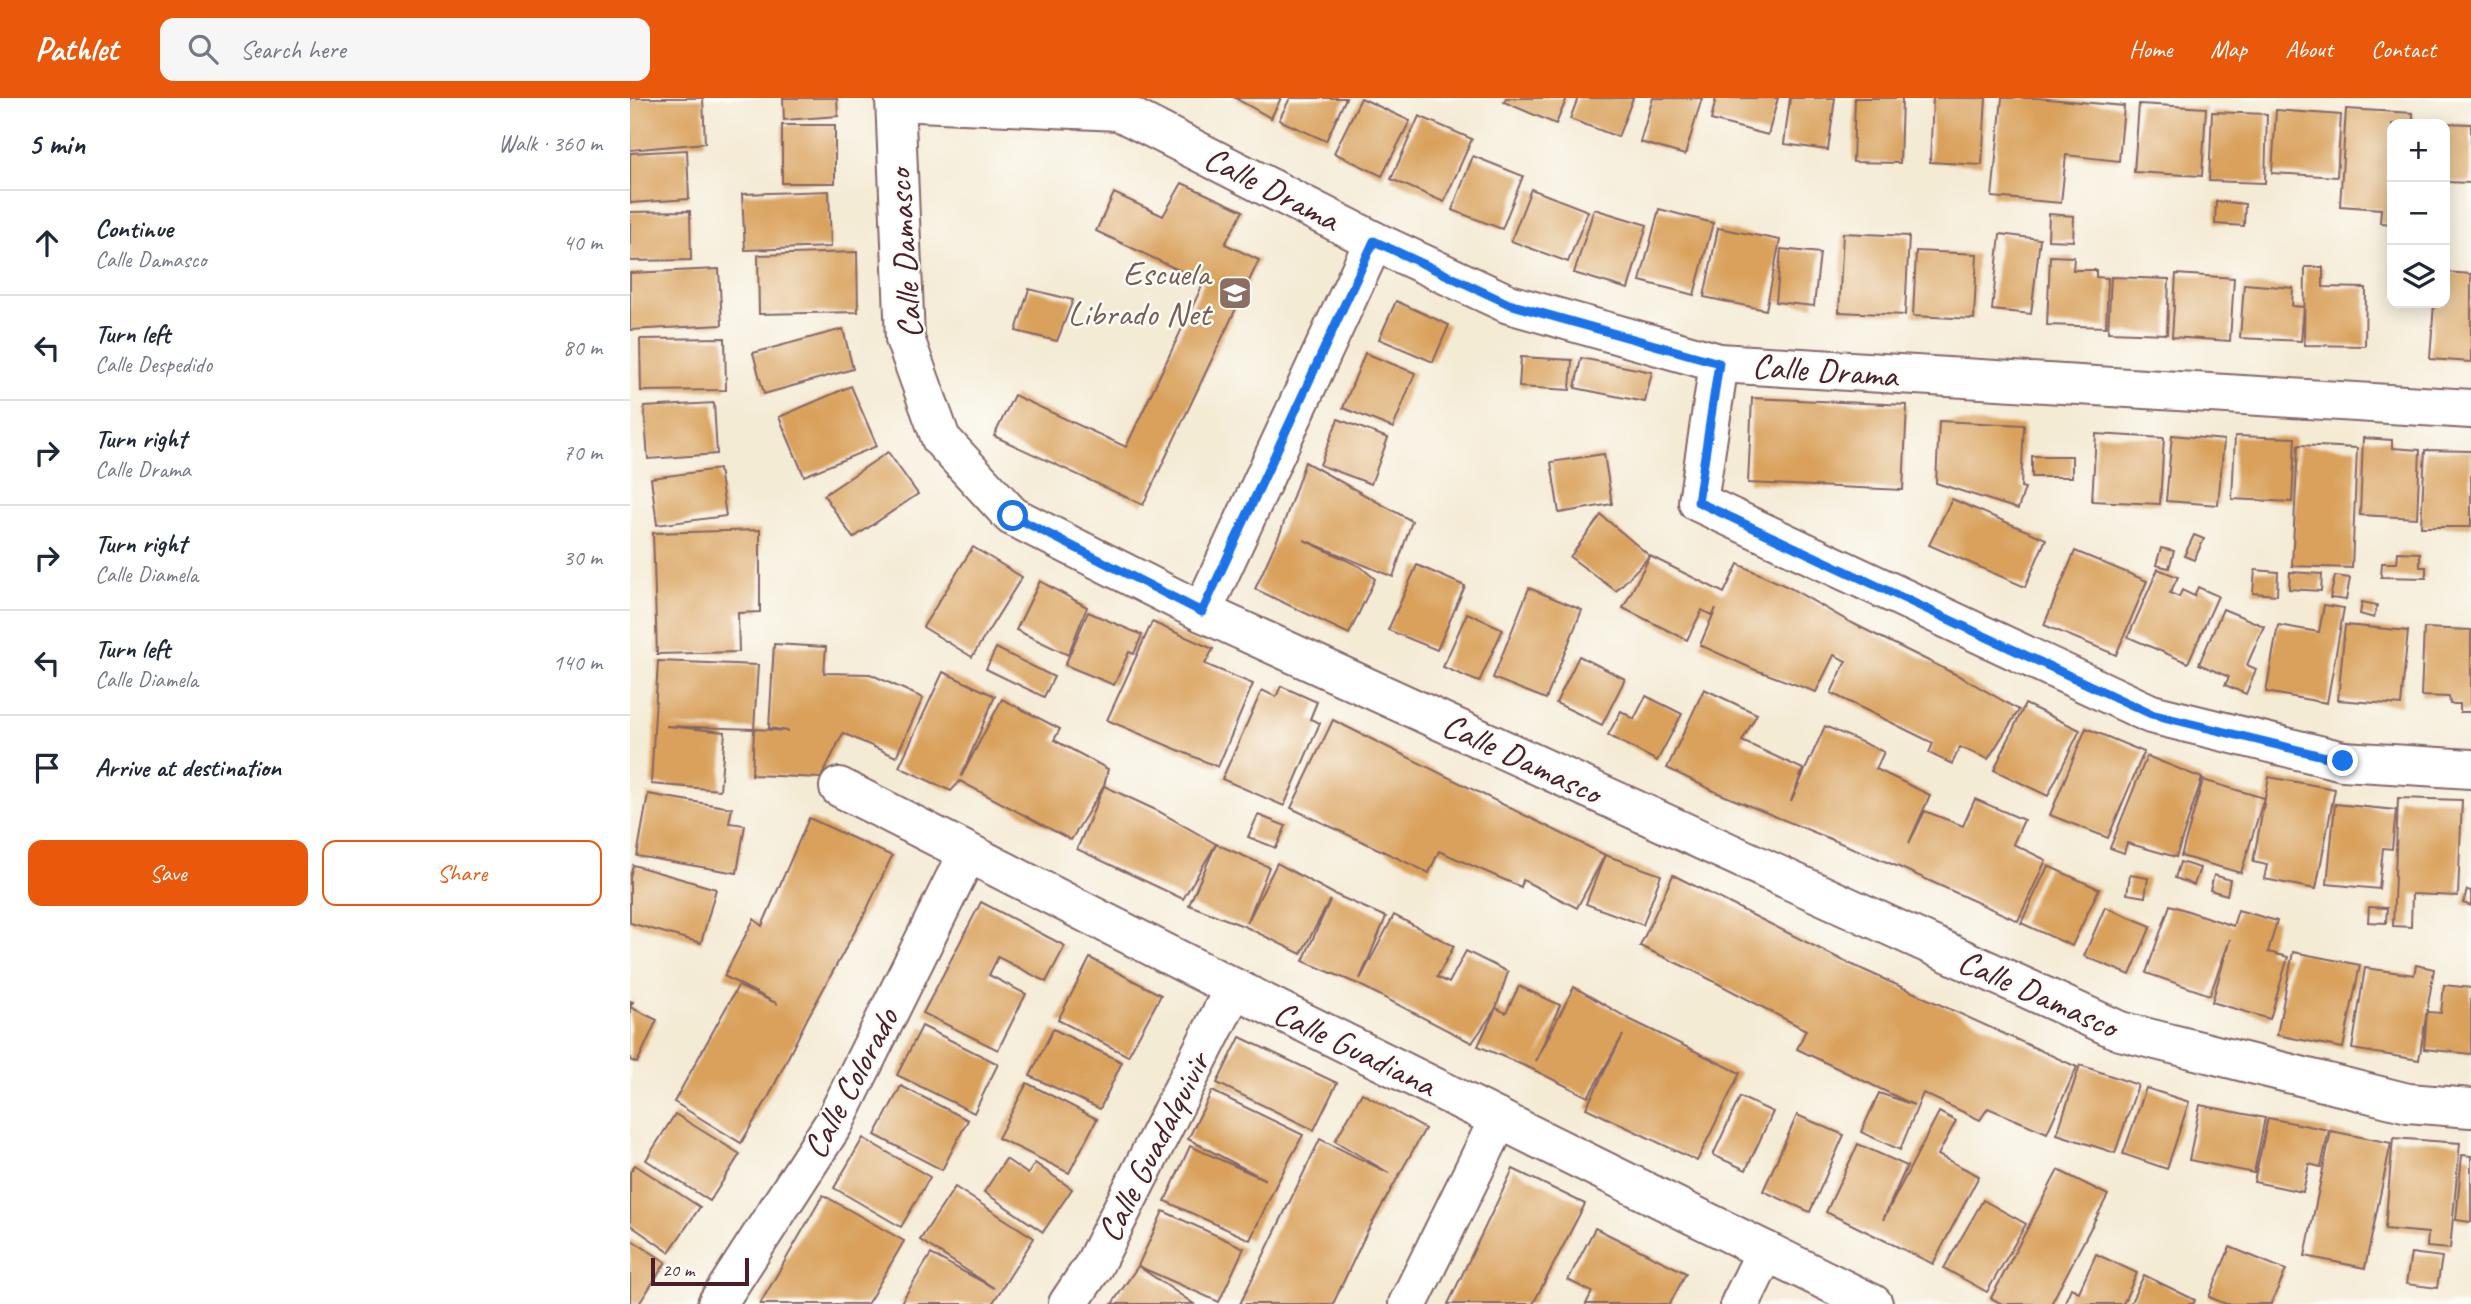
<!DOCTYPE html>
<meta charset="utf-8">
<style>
:root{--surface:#fff;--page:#f6f6f7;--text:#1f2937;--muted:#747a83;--line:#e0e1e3;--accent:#ea580c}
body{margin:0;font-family:Caveat,sans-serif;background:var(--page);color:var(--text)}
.controls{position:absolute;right:21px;top:21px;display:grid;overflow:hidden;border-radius:14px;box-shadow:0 4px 18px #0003}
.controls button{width:63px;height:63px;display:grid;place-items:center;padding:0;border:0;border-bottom:2px solid var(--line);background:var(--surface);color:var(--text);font:35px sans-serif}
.scale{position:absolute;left:21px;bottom:18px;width:98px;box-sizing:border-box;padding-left:7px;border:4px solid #4a1f2b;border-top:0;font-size:19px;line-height:24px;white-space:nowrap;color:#4a1f2b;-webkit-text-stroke:5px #fdfcf7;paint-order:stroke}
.stop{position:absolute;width:21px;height:21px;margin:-16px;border:5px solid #1a73e8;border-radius:50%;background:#fff}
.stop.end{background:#1a73e8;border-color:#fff;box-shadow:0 2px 7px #0008}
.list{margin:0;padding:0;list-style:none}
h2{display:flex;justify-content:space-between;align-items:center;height:91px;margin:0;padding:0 28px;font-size:30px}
h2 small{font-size:23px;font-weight:400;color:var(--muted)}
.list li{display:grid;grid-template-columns:46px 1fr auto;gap:21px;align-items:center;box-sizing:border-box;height:105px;padding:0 28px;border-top:2px solid var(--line)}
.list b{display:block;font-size:26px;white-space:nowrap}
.list p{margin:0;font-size:23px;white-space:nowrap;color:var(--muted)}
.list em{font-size:23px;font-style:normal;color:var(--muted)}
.actions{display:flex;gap:14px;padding:21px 28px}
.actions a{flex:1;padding:16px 0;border:2px solid var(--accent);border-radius:14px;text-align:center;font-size:24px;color:var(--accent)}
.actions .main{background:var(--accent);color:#fff}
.icon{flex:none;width:38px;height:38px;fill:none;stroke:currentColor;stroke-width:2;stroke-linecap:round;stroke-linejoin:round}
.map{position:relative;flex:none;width:1841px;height:1206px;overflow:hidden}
header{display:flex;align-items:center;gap:42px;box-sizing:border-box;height:98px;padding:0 35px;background:var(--accent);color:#fff}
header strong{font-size:33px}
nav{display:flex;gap:38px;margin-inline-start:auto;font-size:24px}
.search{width:490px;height:63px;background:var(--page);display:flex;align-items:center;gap:18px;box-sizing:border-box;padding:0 24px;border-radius:14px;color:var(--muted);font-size:26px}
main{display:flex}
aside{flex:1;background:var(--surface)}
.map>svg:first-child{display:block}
.building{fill:#d9a15b}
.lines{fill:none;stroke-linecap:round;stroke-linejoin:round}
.minor-casing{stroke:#866666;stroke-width:42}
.minor{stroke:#fff;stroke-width:38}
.route{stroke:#1a73e8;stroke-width:9}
.labels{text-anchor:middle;stroke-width:5;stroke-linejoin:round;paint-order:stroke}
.street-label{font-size:35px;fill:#4a1f2b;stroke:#fdfcf7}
.education-label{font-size:35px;fill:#785e54;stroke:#fdfcf7;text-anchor:end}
</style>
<header>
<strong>Pathlet</strong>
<div class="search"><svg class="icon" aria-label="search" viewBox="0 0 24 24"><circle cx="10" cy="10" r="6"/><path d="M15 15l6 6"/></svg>Search here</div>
<nav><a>Home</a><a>Map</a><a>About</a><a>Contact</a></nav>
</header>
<main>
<aside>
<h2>5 min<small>Walk · 360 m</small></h2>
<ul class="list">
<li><svg class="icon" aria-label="ahead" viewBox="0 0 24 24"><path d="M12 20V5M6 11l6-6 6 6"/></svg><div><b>Continue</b><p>Calle Damasco</p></div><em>40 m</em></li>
<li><svg class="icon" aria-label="left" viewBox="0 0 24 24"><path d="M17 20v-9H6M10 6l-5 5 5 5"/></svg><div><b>Turn left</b><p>Calle Despedido</p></div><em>80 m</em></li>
<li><svg class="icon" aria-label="right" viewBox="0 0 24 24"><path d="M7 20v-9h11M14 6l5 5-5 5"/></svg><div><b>Turn right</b><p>Calle Drama</p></div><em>70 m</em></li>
<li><svg class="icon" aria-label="right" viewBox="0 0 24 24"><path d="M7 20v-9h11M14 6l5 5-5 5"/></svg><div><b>Turn right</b><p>Calle Diamela</p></div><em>30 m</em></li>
<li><svg class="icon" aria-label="left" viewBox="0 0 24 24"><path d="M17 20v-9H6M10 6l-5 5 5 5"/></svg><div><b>Turn left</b><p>Calle Diamela</p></div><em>140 m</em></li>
<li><svg class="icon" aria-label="arrive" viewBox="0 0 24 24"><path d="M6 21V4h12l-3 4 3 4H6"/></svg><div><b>Arrive at destination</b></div></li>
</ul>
<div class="actions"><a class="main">Save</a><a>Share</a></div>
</aside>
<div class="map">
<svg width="1841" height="1206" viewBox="0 0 1841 1206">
<rect width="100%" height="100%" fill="#fdfcf7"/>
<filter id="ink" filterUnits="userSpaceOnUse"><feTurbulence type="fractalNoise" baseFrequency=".0143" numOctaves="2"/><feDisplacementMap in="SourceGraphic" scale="14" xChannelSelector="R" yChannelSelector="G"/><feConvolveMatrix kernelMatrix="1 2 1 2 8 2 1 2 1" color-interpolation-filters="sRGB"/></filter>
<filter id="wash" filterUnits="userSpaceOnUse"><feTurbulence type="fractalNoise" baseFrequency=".00686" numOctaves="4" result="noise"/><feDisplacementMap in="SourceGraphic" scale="28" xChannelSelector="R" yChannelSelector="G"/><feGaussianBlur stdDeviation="1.57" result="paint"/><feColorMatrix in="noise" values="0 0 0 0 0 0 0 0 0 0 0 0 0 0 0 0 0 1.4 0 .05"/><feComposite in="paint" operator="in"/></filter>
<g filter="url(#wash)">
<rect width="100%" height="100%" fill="#f4ebd5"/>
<g id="blocks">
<!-- building -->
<g class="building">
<polygon points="0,0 73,0 75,45 0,52"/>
<polygon points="153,0 207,0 208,18 154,22"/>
<polygon points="605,0 651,0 641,20"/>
<polygon points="660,0 716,0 696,43 649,22"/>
<polygon points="731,0 780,23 752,78 704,55"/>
<polygon points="876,0 937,0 926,26 874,4"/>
<polygon points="948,0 1003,0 988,39 940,21"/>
<polygon points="1023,0 1072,0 1055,57 1010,44"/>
<polygon points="1086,0 1148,0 1138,37 1081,22"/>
<polygon points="1160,0 1205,0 1198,52 1154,46"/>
<polygon points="1225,0 1272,0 1270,65 1223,64"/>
<polygon points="1303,0 1356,0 1352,67 1300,64"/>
<polygon points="1372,0 1407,0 1494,8 1489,63 1436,57 1431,105 1362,99"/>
<polygon points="1509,6 1576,10 1572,78 1504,74"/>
<polygon points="1716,11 1783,15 1783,26 1762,26 1762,126 1750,125 1751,111 1710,108"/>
<polygon points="1646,12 1711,17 1707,79 1642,75"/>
<polygon points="1582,14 1637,16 1635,85 1579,83"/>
<polygon points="789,18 842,41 814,104 761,81"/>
<polygon points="1815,25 1841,26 1841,85 1815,84"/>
<rect x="152" y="27" width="53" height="58"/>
<polygon points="57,52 59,101 0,105 0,55"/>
<polygon points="843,58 893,78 872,131 822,112"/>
<polygon points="552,85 613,113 595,146 629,162 513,407 364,338 384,297 496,349 574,184 466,133 484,95 533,118"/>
<polygon points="901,91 958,113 938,164 881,143"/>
<polygon points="199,93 201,149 115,152 112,96"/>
<polygon points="1586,103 1615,106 1614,128 1585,126"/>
<polygon points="964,111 1017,127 998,191 944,175"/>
<polygon points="1029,111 1083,125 1064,197 1010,183"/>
<polygon points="60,113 61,162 0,163 0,114"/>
<polygon points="1419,116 1444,118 1443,143 1418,142"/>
<polygon points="1088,130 1150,142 1136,212 1074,199"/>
<polygon points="1213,135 1279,138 1275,217 1209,214"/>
<polygon points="1370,136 1410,141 1401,216 1362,212"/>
<polygon points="1151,151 1190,155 1184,208 1146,204"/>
<polygon points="1286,153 1347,156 1344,221 1283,218"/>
<polygon points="227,154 228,214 129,216 128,157"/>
<polygon points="1420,158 1444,159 1443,172 1466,172 1466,179 1478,180 1476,229 1417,227"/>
<polygon points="1675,169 1693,169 1693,189 1736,190 1735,248 1674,247"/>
<polygon points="89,171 92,227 0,232 0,175"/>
<polygon points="1815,174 1841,176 1841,264 1800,261 1804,205 1815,205"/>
<polygon points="1546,176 1604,180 1600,243 1542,239"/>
<polygon points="1481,179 1539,181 1537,236 1478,234"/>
<polygon points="1614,186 1663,190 1662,208 1674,209 1671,243 1610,240"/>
<polygon points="399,191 443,202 427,243 386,233"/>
<polygon points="766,203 819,227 803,264 749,241"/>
<polygon points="213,231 223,271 134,296 123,255"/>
<polygon points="95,240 96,292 11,293 10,241"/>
<polygon points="735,255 785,275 763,330 713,310"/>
<polygon points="891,259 942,262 940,292 889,289"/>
<polygon points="951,260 1022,274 1015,304 945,290"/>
<polygon points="221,288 247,348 174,378 149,319"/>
<polygon points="1122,300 1277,307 1273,392 1118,385"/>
<polygon points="84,305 87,356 18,361 14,309"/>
<polygon points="708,321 758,340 741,386 690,367"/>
<polygon points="1309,323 1394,327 1391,389 1395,390 1388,411 1306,385"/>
<polygon points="1466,336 1534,340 1530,406 1462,403"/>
<polygon points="1542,337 1594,342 1588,407 1536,403"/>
<polygon points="1605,338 1665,340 1662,404 1602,401"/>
<polygon points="1733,340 1762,342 1762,350 1790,352 1787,420 1730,417"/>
<polygon points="1668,347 1727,350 1722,470 1662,468"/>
<polygon points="1795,352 1841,353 1841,429 1791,429"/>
<polygon points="258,354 288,396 223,440 194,397"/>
<polygon points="974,356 982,406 929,415 921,364"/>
<rect x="1402" y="358" width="40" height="21"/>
<polygon points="675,364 782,423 763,479 674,442 731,469 745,481 719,536 625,491 651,433"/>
<polygon points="89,371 96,418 27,427 21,380"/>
<polygon points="1322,401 1416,441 1395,489 1299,447"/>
<polygon points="971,417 1020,458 986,493 940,459"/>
<polygon points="130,432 130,514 108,515 109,554 27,556 23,435"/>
<polygon points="1564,437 1574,441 1564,462 1554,458"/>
<polygon points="343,449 392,479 342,559 293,529"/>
<polygon points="1531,450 1544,453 1539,470 1526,467"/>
<polygon points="1445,453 1517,483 1486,557 1414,527"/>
<polygon points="1768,454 1790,455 1790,469 1796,469 1796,480 1751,479 1752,465 1767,465"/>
<polygon points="1020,458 1094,495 1108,466 1160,490 1220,524 1333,580 1389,612 1358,661 1330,649 1322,666 1299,655 1303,645 1201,595 1216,563 1204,557 1186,594 1123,571 1070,547 1086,510 1083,518 1072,512 1057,542 993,510"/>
<polygon points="787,467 835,488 807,552 758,532"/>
<polygon points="1528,471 1548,479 1540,495 1549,499 1552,492 1564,498 1568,489 1588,498 1558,565 1498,539"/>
<polygon points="1625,472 1648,474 1647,497 1623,495"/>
<polygon points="1660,474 1692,476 1691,493 1659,491"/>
<polygon points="1705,478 1720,480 1716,502 1700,500"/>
<polygon points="410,483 457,509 438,557 386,532"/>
<polygon points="899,490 952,512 916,601 863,580"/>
<polygon points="1732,504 1747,507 1744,520 1730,516"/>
<polygon points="1694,507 1714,510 1697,605 1636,594 1648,527 1689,534"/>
<polygon points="1593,511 1634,528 1617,567 1626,571 1616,596 1595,587 1599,579 1569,566"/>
<polygon points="458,514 512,537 504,556 499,554 484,587 435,567"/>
<polygon points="837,515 873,531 849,584 813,569"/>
<polygon points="522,524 583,551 575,566 623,586 588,669 477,622"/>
<polygon points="1715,527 1778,533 1771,607 1708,602"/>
<polygon points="1794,530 1841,532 1841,614 1830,614 1830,606 1820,606 1819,599 1791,598"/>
<polygon points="144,546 196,549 194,575 240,576 293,600 266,659 213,635 191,680 122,677 124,631 159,633 139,630"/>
<polygon points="366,550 424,579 414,599 356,571"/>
<polygon points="949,558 995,581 972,627 926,605"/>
<polygon points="28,563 128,567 124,631 36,628 95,634 90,692 21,686"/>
<polygon points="313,574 365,598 331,679 372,601 430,631 424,642 478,671 474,688 528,713 586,746 553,801 447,751 474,688 441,742 330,683 321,693 269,669"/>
<polygon points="651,588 687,604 680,621 690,625 654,708 592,681 632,592 646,599"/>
<polygon points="1074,591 1127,616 1112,643 1173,671 1161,703 1195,628 1254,654 1246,671 1300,697 1279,745 1295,713 1333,728 1345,701 1394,722 1383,746 1416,762 1388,823 1269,769 1088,695 1037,670"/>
<polygon points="1016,598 1052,616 1027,663 978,637 991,613 1004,621"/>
<polygon points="1395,606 1450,632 1418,698 1364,672"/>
<polygon points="703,622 975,757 947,810 893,782 891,789 809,753 799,775 661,710"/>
<polygon points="1456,630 1514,654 1478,740 1420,717"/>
<polygon points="1517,658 1572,680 1546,759 1497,745 1494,755 1480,750"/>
<polygon points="1639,679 1705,691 1686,791 1634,781 1637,767 1623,764"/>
<polygon points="1573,682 1634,700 1611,775 1551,758"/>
<polygon points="18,696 102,710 99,725 115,727 107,775 7,758"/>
<polygon points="1768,700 1832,702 1828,798 1782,796 1781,829 1763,828"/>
<polygon points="1705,706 1766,712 1762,751 1753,750 1749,791 1697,786"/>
<polygon points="628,717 656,728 646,750 618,739"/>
<polygon points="179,720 262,758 236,813 177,921 139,998 111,1045 44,1004 108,888 148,906 94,878 124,821 132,828"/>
<polygon points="586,746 639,769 617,825 647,765 704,796 756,819 730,881 764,817 824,848 807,879 819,885 836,853 878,874 866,910 842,945 728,886 673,863 700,802 671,856 616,829 559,807"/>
<polygon points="975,757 1031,777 1013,827 956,806"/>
<polygon points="1550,764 1570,770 1564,787 1545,780"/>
<polygon points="3,767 86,791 71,845 0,825 0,779"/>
<polygon points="1418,768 1469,791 1442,848 1391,825"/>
<polygon points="1043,777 1212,862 1447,969 1417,1035 1358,1010 1350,1022 1293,995 1270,1052 1231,1034 1249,995 1284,1007 1167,951 1176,932 1066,874 1010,848"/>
<polygon points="1500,777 1518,780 1515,799 1497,796"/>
<polygon points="1584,777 1600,782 1597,797 1580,792"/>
<polygon points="1837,792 1841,793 1841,808 1833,805"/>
<polygon points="351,804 435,848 416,884 368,859 359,877 396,896 368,952 293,915"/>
<polygon points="1540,807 1603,828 1608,812 1647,823 1638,854 1658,859 1640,921 1582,904 1600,841 1580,897 1516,875"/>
<polygon points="1475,809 1521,828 1500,877 1454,858"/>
<polygon points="1739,809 1757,810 1756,825 1738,824"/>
<polygon points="1663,854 1730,867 1713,950 1647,937"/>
<polygon points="460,860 531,897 498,958 428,922"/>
<polygon points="1786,867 1804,871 1789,962 1722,951 1735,870 1784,877"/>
<polygon points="1814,887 1841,890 1841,956 1794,951 1797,914 1811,915"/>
<polygon points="889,888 930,907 906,963 944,889 1001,922 1110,975 1067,1063 956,1010 993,937 958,999 902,971 848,948 866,910 876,915"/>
<polygon points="0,903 3,904 0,909 27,922 7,965 0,962"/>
<polygon points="292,928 368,966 344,1015 267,977"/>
<polygon points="423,931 492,964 470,1011 400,978"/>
<polygon points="610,939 707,985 684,1032 587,985"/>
<polygon points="1450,967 1508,987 1485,1055 1427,1036"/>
<polygon points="397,985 467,1021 439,1075 368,1040"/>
<polygon points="271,988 338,1022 312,1072 245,1037"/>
<polygon points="1516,990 1559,1004 1537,1071 1493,1056"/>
<polygon points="582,993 673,1037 646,1087 620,1142 535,1103 560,1048 636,1082 558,1041"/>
<polygon points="732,995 795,1031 736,1136 703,1206 610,1206 690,1041 759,1075 705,1043"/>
<polygon points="1110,999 1143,1014 1116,1072 1083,1057"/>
<polygon points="1570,1007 1635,1020 1624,1075 1559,1062"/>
<polygon points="1309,1014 1326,1023 1308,1057 1349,1078 1303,1166 1196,1114 1228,1046 1277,1068 1253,1122"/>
<polygon points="45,1016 110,1056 80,1103 16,1062"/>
<polygon points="1167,1017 1214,1037 1180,1114 1133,1093"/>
<polygon points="1638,1020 1699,1032 1691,1069 1679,1066 1673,1094 1624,1084"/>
<polygon points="1701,1033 1761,1045 1735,1170 1675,1158"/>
<polygon points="233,1040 300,1079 271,1129 204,1090"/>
<polygon points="1763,1040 1830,1045 1820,1151 1797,1149 1798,1135 1755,1131"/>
<polygon points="1832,1057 1841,1058 1841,1124 1826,1122"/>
<polygon points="376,1061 398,1076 405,1065 442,1091 413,1134 354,1094"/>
<polygon points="5,1067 70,1109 39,1154 0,1127 0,1074"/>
<polygon points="883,1071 955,1106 903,1206 818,1206"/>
<polygon points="1428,1072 1478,1097 1421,1206 1372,1206 1361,1200"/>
<polygon points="325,1089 404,1140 362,1206 270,1206 301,1156 364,1190 290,1142"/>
<polygon points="193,1097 274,1143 241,1200 237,1206 130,1206"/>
<polygon points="1353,1102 1396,1126 1357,1194 1314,1170"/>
<polygon points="533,1113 614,1150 589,1204 508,1168 564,1206 482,1206 508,1168"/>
<polygon points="965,1130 1056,1175 1040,1206 956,1206 962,1194 938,1182"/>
<polygon points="0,1141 36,1164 9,1206 0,1205"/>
<polygon points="1600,1149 1656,1172 1641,1206 1596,1206 1579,1199"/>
<polygon points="1781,1155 1812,1159 1807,1190 1776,1186"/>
<polygon points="1466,1156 1507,1175 1493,1206 1434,1206 1441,1190 1449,1194"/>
<polygon points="1514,1177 1565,1202 1563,1206 1500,1206"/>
</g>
</g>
</g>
<g filter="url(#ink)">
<use href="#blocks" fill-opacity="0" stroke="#866666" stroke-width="2"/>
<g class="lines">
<!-- minor casing -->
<g class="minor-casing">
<g id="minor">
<polyline points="265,0 275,241 311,341 382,418 572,514 1490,933 1778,1005 1841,1010"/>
<polyline points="265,3 489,13 744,143 879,206 1089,265 1841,311"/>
<polyline points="1089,265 1068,404 1521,616 1713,663 1841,671"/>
<polyline points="572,514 744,143"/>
<polyline points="209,689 604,890 1243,1206"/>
<polyline points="87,1206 204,1025 337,756"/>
<polyline points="438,1206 464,1167 604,890"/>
<polyline points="778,1206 869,1021"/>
<polyline points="1110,1206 1136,1153"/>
</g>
</g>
<!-- minor -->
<use href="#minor" class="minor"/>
</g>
</g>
<g class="lines" filter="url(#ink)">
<!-- route -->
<polyline class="route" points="383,418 572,514 744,143 879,206 1089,265 1068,404 1521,616 1713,663"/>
</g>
<!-- icons -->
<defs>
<g id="school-square" transform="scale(1.75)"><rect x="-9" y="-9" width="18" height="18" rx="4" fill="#8d6e63" stroke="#fdfcf7"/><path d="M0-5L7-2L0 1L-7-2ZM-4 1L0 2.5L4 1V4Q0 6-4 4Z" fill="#fff"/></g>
</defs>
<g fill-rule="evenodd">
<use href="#school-square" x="605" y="195"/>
</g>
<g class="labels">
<!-- street labels -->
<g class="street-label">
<text transform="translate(642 90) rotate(27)" y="12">Calle Drama</text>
<text transform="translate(274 156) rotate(-94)" y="12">Calle Damasco</text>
<text transform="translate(1195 272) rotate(4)" y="12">Calle Drama</text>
<text transform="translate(892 660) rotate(25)" y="12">Calle Damasco</text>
<text transform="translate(1408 895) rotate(24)" y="12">Calle Damasco</text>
<text transform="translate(725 950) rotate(26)" y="12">Calle Guadiana</text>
<text transform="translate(220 985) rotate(-62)" y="12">Calle Colorado</text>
<text transform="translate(523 1049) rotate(-63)" y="12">Calle Guadalquivir</text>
</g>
<!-- education labels -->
<g class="education-label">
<text x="580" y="187">Escuela<tspan x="580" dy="40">Librado Net</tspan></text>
</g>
</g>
</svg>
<div class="controls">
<button>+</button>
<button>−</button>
<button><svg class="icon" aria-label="layers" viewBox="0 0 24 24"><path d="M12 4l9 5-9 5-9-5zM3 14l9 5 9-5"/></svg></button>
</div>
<div class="scale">20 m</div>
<div class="stop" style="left:383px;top:418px"></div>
<div class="stop end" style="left:1713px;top:663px"></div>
</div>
</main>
